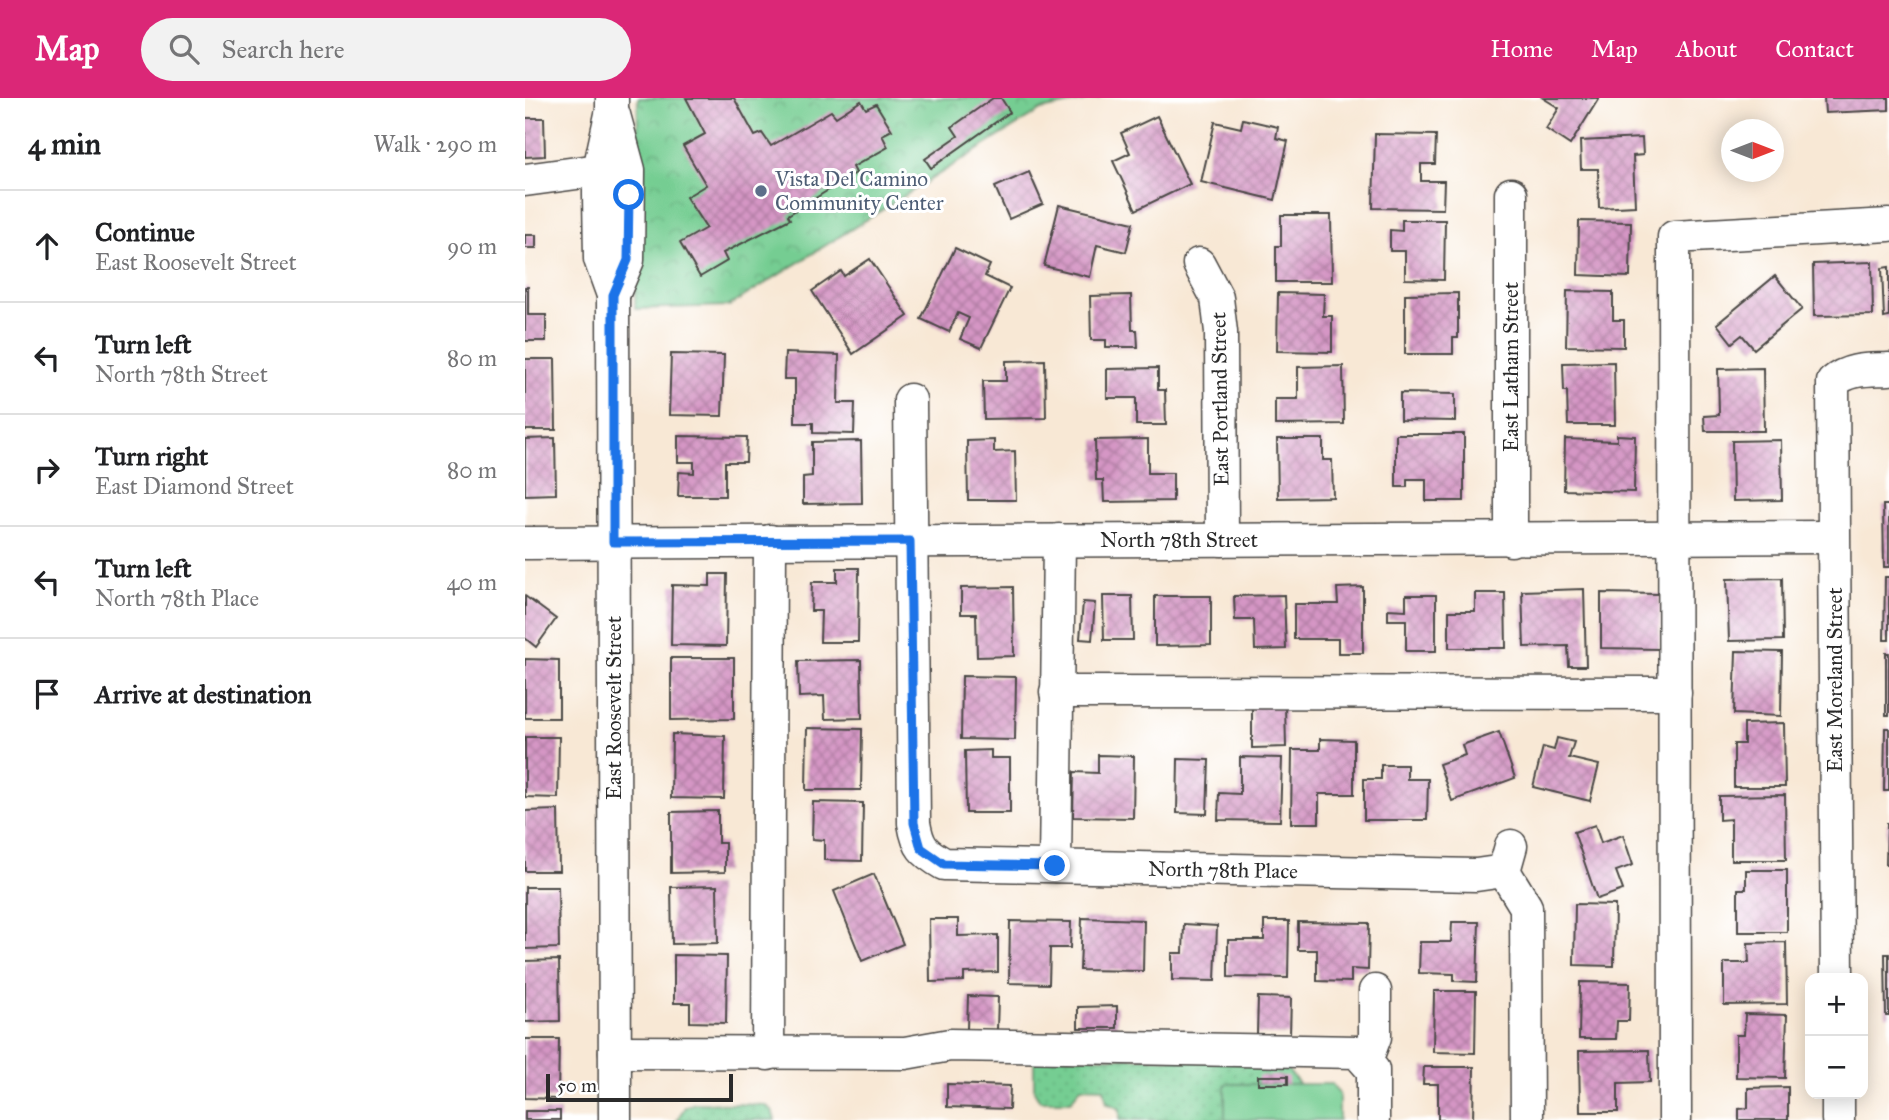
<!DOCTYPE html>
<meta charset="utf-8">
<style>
:root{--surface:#fff;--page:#f2f2f2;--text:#202124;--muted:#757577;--line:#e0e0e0;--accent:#db2777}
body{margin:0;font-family:"IM FELL Great Primer",serif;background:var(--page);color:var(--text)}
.controls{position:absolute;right:21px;bottom:21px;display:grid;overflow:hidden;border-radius:14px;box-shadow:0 4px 18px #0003}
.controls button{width:63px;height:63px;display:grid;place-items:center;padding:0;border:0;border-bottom:2px solid var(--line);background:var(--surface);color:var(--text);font:35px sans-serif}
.compass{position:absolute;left:1196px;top:21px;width:63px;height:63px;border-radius:50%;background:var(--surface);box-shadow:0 4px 18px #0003;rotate:90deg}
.scale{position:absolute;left:21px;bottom:18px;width:187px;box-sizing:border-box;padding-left:7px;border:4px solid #2b2b2b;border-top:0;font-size:19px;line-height:24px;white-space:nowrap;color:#2b2b2b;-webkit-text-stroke:5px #fff;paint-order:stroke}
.stop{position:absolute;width:21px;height:21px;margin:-16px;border:5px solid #1a73e8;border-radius:50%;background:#fff}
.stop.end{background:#1a73e8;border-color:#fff;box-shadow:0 2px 7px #0008}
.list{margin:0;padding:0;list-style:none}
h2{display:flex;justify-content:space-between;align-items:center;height:91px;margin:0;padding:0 28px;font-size:30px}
h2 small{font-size:23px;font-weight:400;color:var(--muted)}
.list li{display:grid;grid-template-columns:46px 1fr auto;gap:21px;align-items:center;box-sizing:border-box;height:112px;padding:0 28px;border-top:2px solid var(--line)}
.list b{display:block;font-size:26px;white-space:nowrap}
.list p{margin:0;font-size:23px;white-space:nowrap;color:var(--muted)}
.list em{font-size:23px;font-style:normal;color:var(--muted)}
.icon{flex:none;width:38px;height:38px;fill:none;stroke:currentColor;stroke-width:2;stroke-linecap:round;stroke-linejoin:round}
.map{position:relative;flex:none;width:1364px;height:1022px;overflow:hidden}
header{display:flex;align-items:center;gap:42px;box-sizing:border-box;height:98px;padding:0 35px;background:var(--accent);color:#fff}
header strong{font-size:33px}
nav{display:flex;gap:38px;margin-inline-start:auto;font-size:24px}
.search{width:490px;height:63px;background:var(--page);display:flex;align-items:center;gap:18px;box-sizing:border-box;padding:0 24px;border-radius:38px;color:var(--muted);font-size:26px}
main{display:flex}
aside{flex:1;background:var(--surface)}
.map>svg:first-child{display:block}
.grass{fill:url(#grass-dots);stroke:#507c5e;stroke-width:2}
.park{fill:url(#park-crowns);stroke:#507c5e;stroke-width:2}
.pitch{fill:#75cd92;stroke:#507c5e;stroke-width:2}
.building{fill:url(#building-cross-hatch)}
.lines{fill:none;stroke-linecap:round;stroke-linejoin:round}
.minor-casing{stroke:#4a4744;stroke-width:35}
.minor{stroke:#fff;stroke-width:32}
.route{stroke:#1a73e8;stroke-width:9}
.service-dot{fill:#5c6f8a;stroke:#fff;stroke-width:2.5}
.labels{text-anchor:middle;stroke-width:6;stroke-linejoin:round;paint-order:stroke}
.service-label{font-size:21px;fill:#4e5e75;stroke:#fff;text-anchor:start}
.street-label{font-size:21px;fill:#2b2b2b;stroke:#fff}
</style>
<header>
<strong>Map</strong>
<div class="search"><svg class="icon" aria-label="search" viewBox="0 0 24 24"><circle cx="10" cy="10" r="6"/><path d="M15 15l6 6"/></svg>Search here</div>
<nav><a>Home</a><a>Map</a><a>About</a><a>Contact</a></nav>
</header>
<main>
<aside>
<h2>4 min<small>Walk · 290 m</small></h2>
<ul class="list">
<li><svg class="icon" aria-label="ahead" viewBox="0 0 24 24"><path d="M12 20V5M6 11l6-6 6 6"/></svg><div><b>Continue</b><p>East Roosevelt Street</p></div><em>90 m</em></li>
<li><svg class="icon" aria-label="left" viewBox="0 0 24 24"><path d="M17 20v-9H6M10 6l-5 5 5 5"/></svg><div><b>Turn left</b><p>North 78th Street</p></div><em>80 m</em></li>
<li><svg class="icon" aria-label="right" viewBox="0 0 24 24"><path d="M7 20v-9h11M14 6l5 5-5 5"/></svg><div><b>Turn right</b><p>East Diamond Street</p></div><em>80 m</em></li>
<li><svg class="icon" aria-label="left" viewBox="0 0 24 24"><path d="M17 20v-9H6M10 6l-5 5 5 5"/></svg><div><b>Turn left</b><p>North 78th Place</p></div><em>40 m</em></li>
<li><svg class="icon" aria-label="arrive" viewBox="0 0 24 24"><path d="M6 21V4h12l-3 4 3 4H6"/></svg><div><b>Arrive at destination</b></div></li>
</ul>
</aside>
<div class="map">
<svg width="1364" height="1022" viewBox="0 0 1364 1022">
<defs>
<pattern id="grass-dots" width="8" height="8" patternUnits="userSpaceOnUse" patternTransform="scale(1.75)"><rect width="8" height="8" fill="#75cd92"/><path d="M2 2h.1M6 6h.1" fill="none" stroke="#65b07e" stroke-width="1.8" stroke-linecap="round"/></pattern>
<pattern id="park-crowns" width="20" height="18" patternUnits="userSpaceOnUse" patternTransform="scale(1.75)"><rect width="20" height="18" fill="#75cd92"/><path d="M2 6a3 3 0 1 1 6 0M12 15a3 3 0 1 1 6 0" fill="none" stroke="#65b07e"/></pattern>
<pattern id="building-cross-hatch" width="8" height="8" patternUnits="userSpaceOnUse" patternTransform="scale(1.75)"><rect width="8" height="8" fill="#d596c5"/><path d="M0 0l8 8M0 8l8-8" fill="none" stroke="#ad7ba0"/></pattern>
</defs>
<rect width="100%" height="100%" fill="#fff"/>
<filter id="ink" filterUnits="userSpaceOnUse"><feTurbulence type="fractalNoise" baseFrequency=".0143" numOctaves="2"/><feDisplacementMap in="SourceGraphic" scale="14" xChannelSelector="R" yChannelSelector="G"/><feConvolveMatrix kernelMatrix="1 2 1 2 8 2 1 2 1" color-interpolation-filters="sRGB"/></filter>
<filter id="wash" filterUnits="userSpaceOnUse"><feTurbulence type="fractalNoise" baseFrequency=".00686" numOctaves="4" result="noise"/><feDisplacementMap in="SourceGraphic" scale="28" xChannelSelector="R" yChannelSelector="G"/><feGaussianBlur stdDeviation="1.57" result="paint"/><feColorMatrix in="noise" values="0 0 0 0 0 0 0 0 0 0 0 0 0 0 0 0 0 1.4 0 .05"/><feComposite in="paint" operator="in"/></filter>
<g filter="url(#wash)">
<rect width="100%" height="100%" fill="#f8e8d5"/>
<!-- grass -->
<g class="grass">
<polygon points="509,958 755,963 805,1022 595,1022 595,1011 582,1005 579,990 556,989 546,1003 515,1003 509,993"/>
<polygon points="170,1005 240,1007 247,1012 250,1022 152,1022 160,1009"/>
</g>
<!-- park -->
<polygon class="park" points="113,0 575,0 516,12 204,208 110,211"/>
<!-- pitch -->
<polygon class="pitch" points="700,986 807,986 814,996 814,1022 700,1022"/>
<g id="blocks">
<!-- building -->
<g class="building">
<polygon points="161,0 209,0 230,38 237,35 246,48 306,13 311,19 336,3 341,11 351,6 367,32 357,37 363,49 328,69 331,75 263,117 265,121 198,155 202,163 175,179 155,145 181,130 161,99 181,87 158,48 180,36"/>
<polygon points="468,0 476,0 485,14 406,70 400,61 433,38 427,29"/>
<polygon points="1018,0 1074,0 1045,47 1021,31 1034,10"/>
<polygon points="1299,0 1364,0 1364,12 1300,15"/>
<polygon points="632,18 665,86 611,112 588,63 605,55 596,35"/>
<polygon points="0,20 19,20 20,58 0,59"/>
<polygon points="718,21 753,29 751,40 763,43 750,102 676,84 690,24 716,30"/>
<polygon points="850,36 911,37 910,66 896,66 896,83 919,83 918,111 848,110"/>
<polygon points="1117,40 1118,57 1108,58 1110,108 1074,110 1073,71 1056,71 1055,43"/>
<polygon points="504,74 518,106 484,121 470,89"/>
<polygon points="534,107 608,125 601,154 572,147 565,179 519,168"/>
<polygon points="756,117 806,117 807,184 751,184 751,148 756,148"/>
<polygon points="877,122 920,122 919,182 880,181 880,153 865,153 865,132 877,133"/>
<polygon points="1054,123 1106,124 1105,179 1053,177"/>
<rect x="0" y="137" width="11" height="13"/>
<polygon points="430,150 465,167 460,178 485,190 456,250 435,241 444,220 433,215 424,234 396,221"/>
<polygon points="345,161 383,218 328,256 287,193 316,173 319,178"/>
<polygon points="1347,164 1348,217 1289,218 1288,166"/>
<polygon points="1364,169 1364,219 1359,220 1357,170"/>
<polygon points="1250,178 1277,211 1229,251 1217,237 1207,245 1192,226"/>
<polygon points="0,189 3,189 3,217 21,217 21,243 0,243"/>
<polygon points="1042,193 1088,194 1088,222 1099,222 1099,249 1041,248"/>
<polygon points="753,195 799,196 798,218 807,218 807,254 752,253"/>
<polygon points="933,195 933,240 928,240 928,256 880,256 880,196"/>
<polygon points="606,197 607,232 612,232 613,249 581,249 581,242 566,242 565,198"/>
<polygon points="260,255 314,257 313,305 330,305 329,336 288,335 288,325 270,325 270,281 259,281"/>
<polygon points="146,256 199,257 197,318 144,317"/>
<polygon points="0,261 30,261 31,332 0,332"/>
<polygon points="520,262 521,320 459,321 458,283 481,283 481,263"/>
<polygon points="1089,264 1090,327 1043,327 1042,293 1039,293 1038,265"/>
<polygon points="818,268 819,326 750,327 750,301 773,301 773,269"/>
<polygon points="633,270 633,292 640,292 641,327 611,327 611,300 582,300 582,271"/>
<polygon points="1238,270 1239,333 1180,333 1179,318 1194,317 1193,271"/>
<polygon points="875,295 930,296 930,323 875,322"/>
<polygon points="871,336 939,336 939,403 901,403 901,381 882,381 882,389 871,389"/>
<polygon points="1092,337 1110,338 1109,394 1039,392 1040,341 1092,343"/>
<polygon points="153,338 222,339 221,364 200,364 200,398 153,398 154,374 169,375 169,364 153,364"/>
<polygon points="30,340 31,396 0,397 0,341"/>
<polygon points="623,341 623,375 648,375 648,403 579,404 578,382 571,382 570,342"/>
<polygon points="752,341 798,341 798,362 807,362 808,399 753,400"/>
<polygon points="469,342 469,354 490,353 491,402 443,402 442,343"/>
<polygon points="1256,342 1257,402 1208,403 1207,343"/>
<polygon points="336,343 337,405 278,406 278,379 287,378 287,344"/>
<polygon points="1358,407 1364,407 1364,469 1359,469"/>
<polygon points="312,470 334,470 333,544 295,544 296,513 286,513 287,484 312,484"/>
<polygon points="185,476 202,476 201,548 146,547 147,487 185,488"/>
<polygon points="1360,479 1364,479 1364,542 1359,542"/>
<polygon points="1257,480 1258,542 1204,543 1202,481"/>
<polygon points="488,489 489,558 452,559 451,516 436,516 436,490"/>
<polygon points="838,489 838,555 813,555 813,541 769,541 769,506 813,506 812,490"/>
<polygon points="1059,491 1061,568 1044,568 1043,548 999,549 997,493"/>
<polygon points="950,495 980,495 981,550 924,550 924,513 950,513"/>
<polygon points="1076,495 1135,496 1134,551 1076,550"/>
<polygon points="759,497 761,551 730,552 729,522 710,522 709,498"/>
<polygon points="881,497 911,497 911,553 881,553 881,522 863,522 863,511 881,512"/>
<polygon points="0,498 31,521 11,549 0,540"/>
<polygon points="578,498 607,498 608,542 579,542"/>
<polygon points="630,498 686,498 686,547 630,548"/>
<polygon points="558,504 570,505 567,542 555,541"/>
<polygon points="1211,553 1257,554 1256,618 1209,616"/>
<rect x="1361" y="555" width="3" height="62"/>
<polygon points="146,560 209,560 209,621 146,622"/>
<polygon points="0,561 34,562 34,620 0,620"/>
<polygon points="336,562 337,620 300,621 299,598 274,599 273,563"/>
<polygon points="437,578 491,579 490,642 436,641"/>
<polygon points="727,606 760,606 761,649 727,650"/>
<polygon points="1259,625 1260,689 1209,689 1209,646 1219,646 1219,626"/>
<polygon points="282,630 337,631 336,692 281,692"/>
<polygon points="1360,630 1364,630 1364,693 1359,693"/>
<polygon points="974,634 990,680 927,703 914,666 940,657 937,647"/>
<polygon points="147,636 200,638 199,701 146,700"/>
<polygon points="0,639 34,639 33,700 0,699"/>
<polygon points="1032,640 1049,644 1044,660 1074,667 1065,703 1008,689 1018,649 1029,652"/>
<polygon points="795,641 829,642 829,696 794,696 794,725 766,725 767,652 795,652"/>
<polygon points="466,652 466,660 485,660 485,715 441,715 440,653"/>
<polygon points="573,657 609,658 608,720 548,719 549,674 573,675"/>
<polygon points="715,659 757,660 755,723 693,722 694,695 715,696"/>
<polygon points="653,661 684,662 682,716 652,715"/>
<polygon points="856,667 882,667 882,681 903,681 902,722 839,722 839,681 856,681"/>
<polygon points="1260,697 1261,762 1206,762 1206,721 1194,722 1194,698"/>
<polygon points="288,704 338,705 337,763 299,762 299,742 287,741"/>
<polygon points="33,712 34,773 0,773 0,713"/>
<polygon points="193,713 193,745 200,745 200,774 146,775 146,714"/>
<polygon points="1362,725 1364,725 1364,767 1361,767"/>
<polygon points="1070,727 1076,745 1098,737 1108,767 1091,773 1098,792 1072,801 1049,734"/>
<polygon points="1221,772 1262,772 1262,834 1213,834 1213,791 1221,791"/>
<polygon points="349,776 378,846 337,863 309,793"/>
<polygon points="192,788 193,845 147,846 146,789"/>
<polygon points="0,789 33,789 34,850 0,851"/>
<polygon points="1050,806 1090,807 1089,868 1049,867"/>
<polygon points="557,820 619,822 618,873 555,872"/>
<polygon points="404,821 433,821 433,838 473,837 473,874 439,875 439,883 405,884"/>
<polygon points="485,823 546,824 545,850 525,850 524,886 484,885"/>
<polygon points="739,823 764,823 763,880 703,879 703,842 739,842"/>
<polygon points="773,824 844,825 843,872 826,871 826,884 792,883 792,852 773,852"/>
<polygon points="927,824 954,824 952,884 929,883 929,876 894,875 895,844 926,844"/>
<polygon points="659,826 692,828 690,883 647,882 647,855 658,855"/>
<polygon points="1261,844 1262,906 1199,907 1199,865 1224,865 1223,845"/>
<polygon points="1360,856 1364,856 1364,918 1361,918"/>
<polygon points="149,857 202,858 201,925 165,924 165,905 149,905"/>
<polygon points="34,862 35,923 0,924 0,863"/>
<polygon points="1055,884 1105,885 1104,923 1092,923 1091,941 1054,941"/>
<polygon points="909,893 951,893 950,955 908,954"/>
<polygon points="443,898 473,899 472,932 442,931"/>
<polygon points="733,899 766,900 765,937 732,936"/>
<polygon points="592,908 592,930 553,930 553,909"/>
<polygon points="1220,916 1262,917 1260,980 1211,979 1211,937 1219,937"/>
<polygon points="0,941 34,941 33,1001 0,1000"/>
<polygon points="1124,952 1125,984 1093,985 1093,1014 1055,1014 1054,953"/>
<polygon points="899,969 949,969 948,1022 913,1022 913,986 898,986"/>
<rect x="733" y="978" width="30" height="8"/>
<polygon points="422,986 485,988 484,1011 422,1009"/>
<polygon points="1263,989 1263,1022 1214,1022 1214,1011 1223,1010 1223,990"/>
<rect x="0" y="1013" width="35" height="9"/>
</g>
</g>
</g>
<g filter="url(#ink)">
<use href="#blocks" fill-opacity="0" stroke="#4a4744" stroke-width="2"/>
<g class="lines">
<!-- minor casing -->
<g class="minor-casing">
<g id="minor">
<polyline points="87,0 87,12 74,72 74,97 75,161 88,197 90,1022"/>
<polyline points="0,82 74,72"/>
<polyline points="986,96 986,442"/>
<polyline points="674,166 692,200 696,234 697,442"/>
<polyline points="88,197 103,162 104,72 89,17"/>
<path d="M385 302 389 725C393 749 398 754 419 766L951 777 979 773 986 748"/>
<polyline points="0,445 1308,439"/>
<polyline points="531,594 1150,595"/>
<polyline points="530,768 534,442"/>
<polyline points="979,773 1001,809 1002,1022"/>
<path d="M1312 880 1308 284C1325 270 1343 272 1364 271"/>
<polyline points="90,954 380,955 425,947 832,954 848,972 848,1022"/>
<polyline points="243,956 245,443"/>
<polyline points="841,963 850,939 850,893"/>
<polyline points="1313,996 1313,1022"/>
<polyline points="1150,1022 1149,139 1364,127"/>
</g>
</g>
<!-- minor -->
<use href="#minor" class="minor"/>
</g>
</g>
<g class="lines" filter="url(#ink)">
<!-- route -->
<polyline class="route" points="104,97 103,162 88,197 88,444 385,443 389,725 396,750 419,766 530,768"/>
</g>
<!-- markers -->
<circle class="service-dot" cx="236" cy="93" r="7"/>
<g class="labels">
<!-- service labels -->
<g class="service-label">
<text x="250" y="88">Vista Del Camino<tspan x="250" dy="24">Community Center</tspan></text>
</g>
<!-- street labels -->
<g class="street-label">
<text transform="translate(986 269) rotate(-90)" y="7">East Latham Street</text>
<text transform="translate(695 301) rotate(-91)" y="7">East Portland Street</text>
<text x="654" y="449">North 78th Street</text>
<text transform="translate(1310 582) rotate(-90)" y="7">East Moreland Street</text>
<text transform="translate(89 610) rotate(-90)" y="7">East Roosevelt Street</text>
<text transform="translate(698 772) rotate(1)" y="7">North 78th Place</text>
</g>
</g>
</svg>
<div class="controls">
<button>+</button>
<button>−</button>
</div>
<svg class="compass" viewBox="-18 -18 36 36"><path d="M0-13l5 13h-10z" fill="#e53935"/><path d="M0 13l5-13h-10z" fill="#757577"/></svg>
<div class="scale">50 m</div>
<div class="stop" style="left:104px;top:97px"></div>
<div class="stop end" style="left:530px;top:768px"></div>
</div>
</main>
